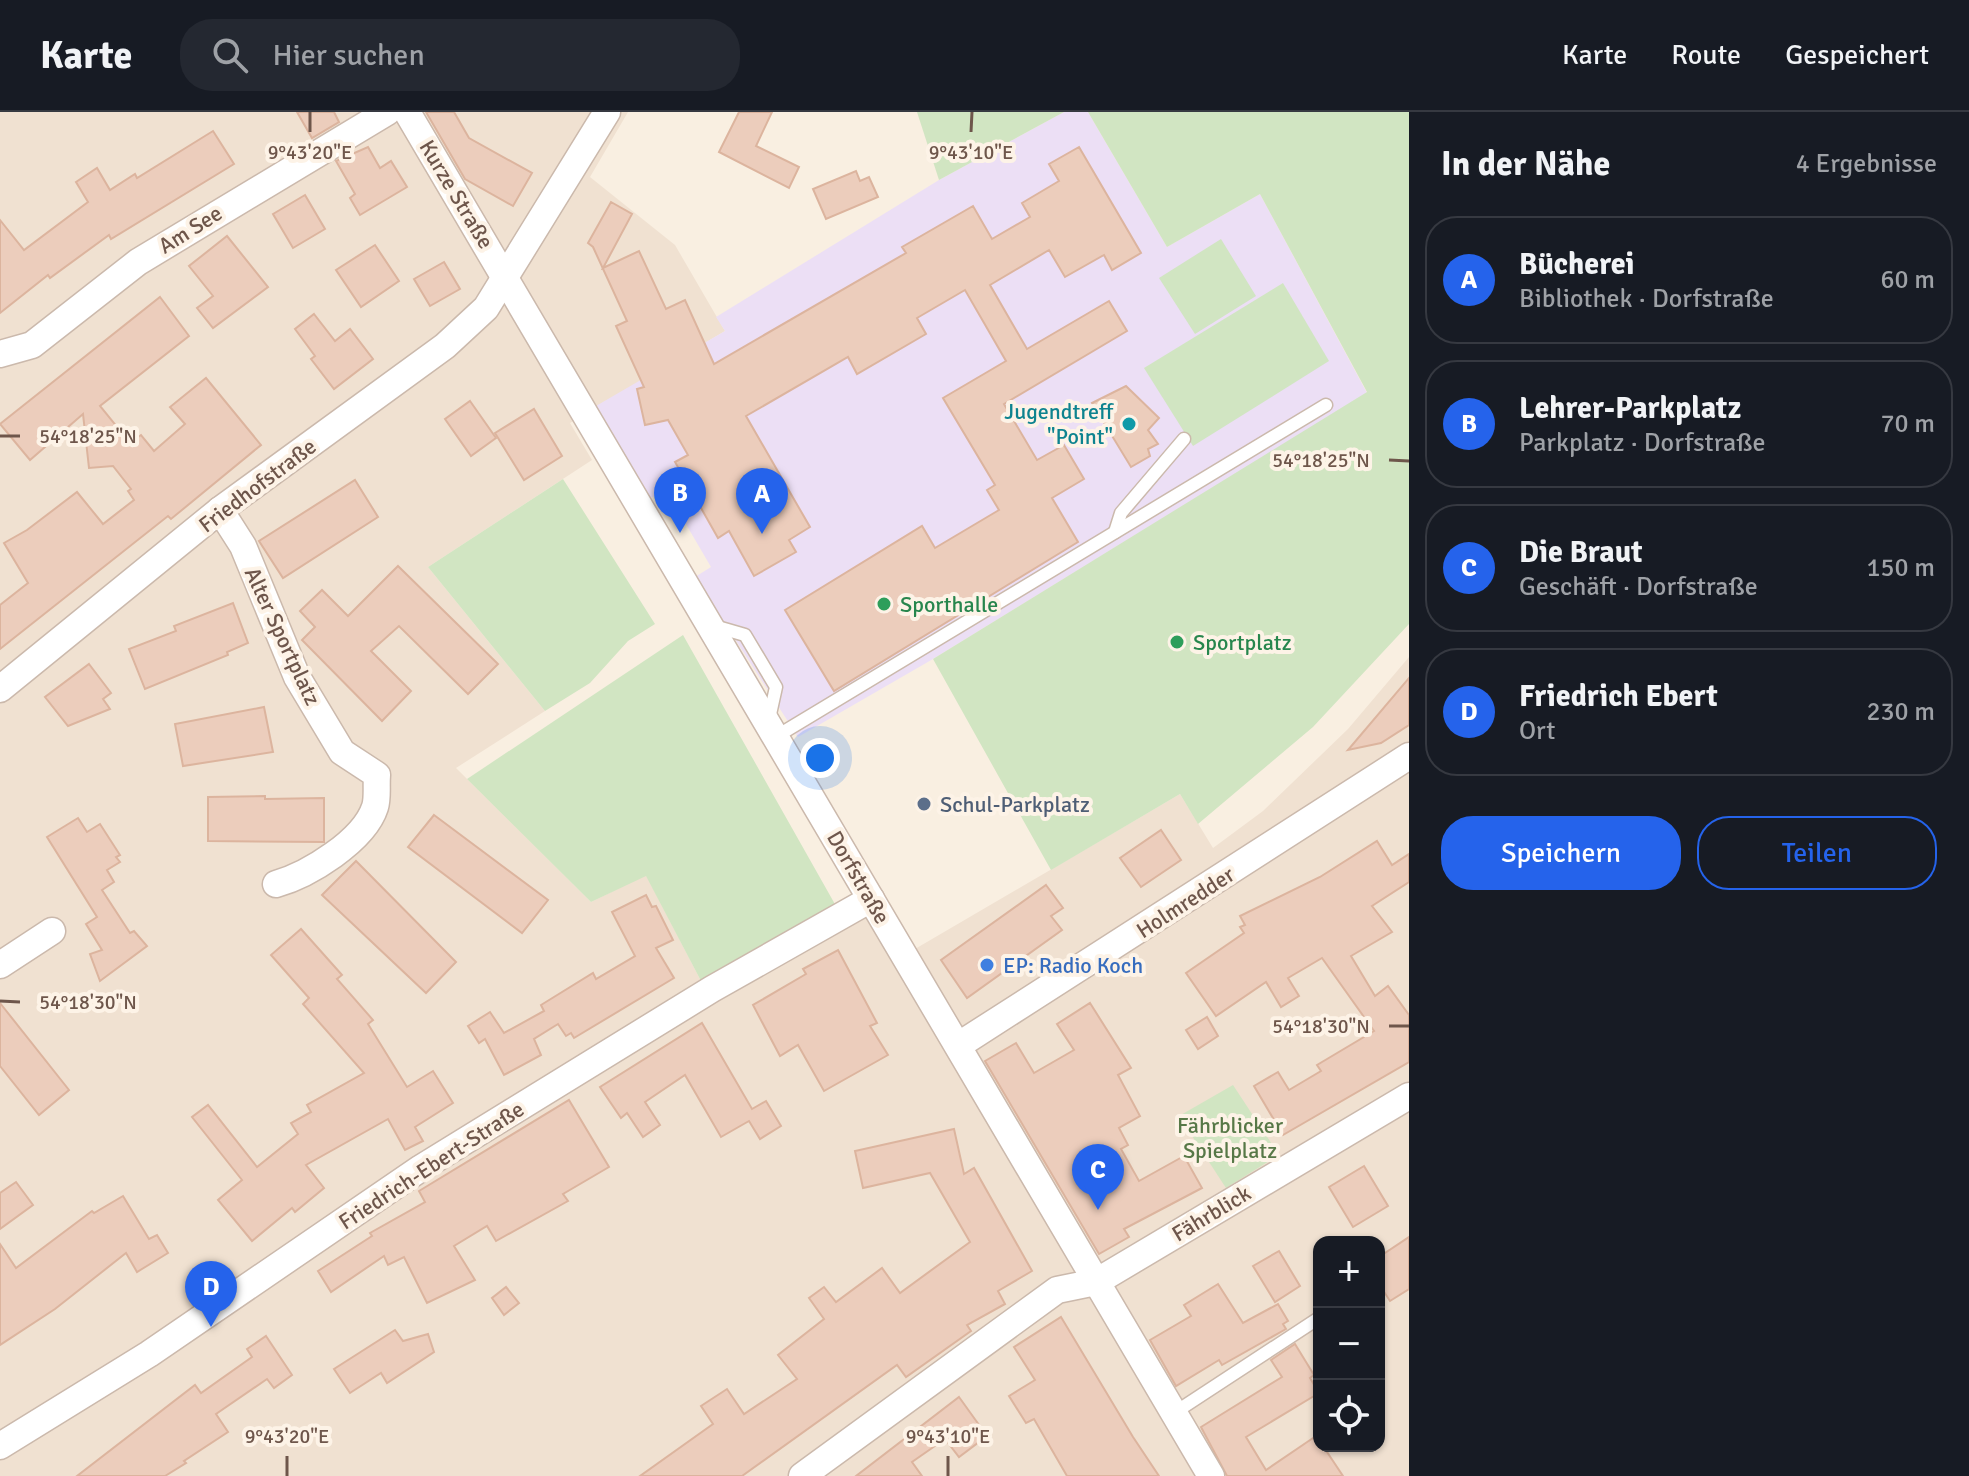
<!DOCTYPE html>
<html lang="de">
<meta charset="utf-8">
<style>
:root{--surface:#171b24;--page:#242831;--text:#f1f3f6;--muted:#9ea1a6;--line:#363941;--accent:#2563eb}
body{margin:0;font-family:Signika,sans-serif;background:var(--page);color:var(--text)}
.controls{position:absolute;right:24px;bottom:24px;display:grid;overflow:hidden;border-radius:16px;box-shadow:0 2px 6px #0004}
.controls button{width:72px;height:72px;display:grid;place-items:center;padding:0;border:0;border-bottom:2px solid var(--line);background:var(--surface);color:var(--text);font:40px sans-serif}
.you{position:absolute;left:820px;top:646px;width:28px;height:28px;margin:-20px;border:6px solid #fff;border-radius:50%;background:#1a73e8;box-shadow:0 0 0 12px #1a73e833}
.badge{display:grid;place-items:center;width:52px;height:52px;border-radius:50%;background:var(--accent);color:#fff;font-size:26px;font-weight:700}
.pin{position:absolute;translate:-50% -66px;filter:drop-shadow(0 2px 4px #0008)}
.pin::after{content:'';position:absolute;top:42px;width:28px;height:24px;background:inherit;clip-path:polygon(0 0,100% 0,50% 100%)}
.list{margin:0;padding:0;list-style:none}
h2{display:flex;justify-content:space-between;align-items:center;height:104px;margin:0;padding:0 32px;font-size:34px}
h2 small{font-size:26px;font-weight:400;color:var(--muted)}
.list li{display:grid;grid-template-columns:52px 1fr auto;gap:24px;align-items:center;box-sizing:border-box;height:128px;margin:0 16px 16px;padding:0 16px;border:2px solid var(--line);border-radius:32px}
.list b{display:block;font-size:30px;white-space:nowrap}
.list p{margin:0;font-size:26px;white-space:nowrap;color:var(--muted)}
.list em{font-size:26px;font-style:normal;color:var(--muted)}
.actions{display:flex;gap:16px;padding:24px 32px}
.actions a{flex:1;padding:18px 0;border:2px solid var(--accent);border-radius:32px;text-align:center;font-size:28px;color:var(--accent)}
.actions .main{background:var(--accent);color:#fff}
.icon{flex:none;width:44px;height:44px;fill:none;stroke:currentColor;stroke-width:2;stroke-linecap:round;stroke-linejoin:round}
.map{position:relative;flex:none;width:1409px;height:1364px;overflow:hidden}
header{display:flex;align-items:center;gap:48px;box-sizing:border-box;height:112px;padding:0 40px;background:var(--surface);border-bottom:2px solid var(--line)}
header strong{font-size:38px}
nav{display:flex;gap:44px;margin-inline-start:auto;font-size:28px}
.search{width:560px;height:72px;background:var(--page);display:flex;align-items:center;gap:20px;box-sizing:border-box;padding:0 28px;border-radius:32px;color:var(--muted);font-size:30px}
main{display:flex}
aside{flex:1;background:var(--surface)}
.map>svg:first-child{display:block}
.residential{fill:#f0e1d1;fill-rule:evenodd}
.education{fill:#ecdff5}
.green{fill:#d1e5c2}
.building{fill:#eccdbc;stroke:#dcb49e;stroke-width:2}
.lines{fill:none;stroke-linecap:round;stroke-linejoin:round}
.service-casing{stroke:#cbb9ac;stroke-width:15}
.minor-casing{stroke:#cbb9ac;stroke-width:29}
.service{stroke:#fff;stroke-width:12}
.minor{stroke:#fff;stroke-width:26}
.ticks{fill:none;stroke:#6e564b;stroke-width:3}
.culture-dot{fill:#0f9aa8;stroke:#fdf3e7;stroke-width:3}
.leisure-dot{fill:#2e9e5b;stroke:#fdf3e7;stroke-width:3}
.service-dot{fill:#5c6f8a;stroke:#fdf3e7;stroke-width:3}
.shop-dot{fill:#3f7fe0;stroke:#fdf3e7;stroke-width:3}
.labels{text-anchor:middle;stroke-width:8;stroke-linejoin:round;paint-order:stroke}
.street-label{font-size:22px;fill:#6e564b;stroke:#fdf3e7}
.culture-label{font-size:22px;fill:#0d838f;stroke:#fdf3e7;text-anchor:end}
.leisure-label{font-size:22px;fill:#27864d;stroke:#fdf3e7;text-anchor:start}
.service-label{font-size:22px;fill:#4e5e75;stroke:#fdf3e7;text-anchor:start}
.shop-label{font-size:22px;fill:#366cbe;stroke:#fdf3e7;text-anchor:start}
.park-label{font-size:22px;fill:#577847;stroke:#fdf3e7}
.ticks-label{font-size:20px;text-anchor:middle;fill:#6e564b;stroke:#fdf3e7;stroke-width:8;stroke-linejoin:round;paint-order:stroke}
</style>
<header>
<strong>Karte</strong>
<div class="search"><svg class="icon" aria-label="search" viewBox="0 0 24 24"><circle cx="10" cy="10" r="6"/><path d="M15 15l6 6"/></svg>Hier suchen</div>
<nav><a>Karte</a><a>Route</a><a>Gespeichert</a></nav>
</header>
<main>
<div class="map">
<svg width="1409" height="1364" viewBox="0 0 1409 1364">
<rect width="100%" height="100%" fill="#f9efe1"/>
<!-- residential -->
<path class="residential" d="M0 0H628L590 65 675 133 725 219 570 311 592 348 428 455 545 599 456 656 591 790 646 763 701 869 878 771 915 837 1180 682 1213 736 1263 699 1348 617 1409 545V1364H0ZM1319 1130H1379V1334H1319Z"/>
<!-- education -->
<polygon class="education" points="1064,0 1088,0 1167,135 1260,82 1367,281 933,547 798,625 695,465 711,455 666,378 649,387 596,294 725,219 716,205 939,68"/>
<!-- green -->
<g class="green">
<polygon points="917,0 1064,0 939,68"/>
<polygon points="1088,0 1409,0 1409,512 1313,615 1198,712 1180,682 1051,758 933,547 1367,280 1260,82 1167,135"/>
<polygon points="1221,127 1256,184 1195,222 1159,166"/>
<polygon points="1283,171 1329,249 1193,334 1144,256"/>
<polygon points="563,367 655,512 628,529 590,571 545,599 428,455"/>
<polygon points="683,523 836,794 701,869 646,764 591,790 467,667"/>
<polygon points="1233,973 1279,1043 1226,1076 1179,1004"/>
</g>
<!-- building -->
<g class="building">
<polygon points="297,0 334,0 339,10 312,26"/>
<polygon points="426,0 454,0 469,26 532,61 513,94 465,67"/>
<polygon points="739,0 772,0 756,34 799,55 789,76 719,40"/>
<polygon points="213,19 234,52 111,127 109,123 50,166 48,163 0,201 0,108 24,138 88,90 76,70 97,56 110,78 135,62 137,66"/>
<polygon points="368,35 380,56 391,49 407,75 360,103 350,86 355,82 336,49"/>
<polygon points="1079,35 1141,141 1112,158 1104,143 1065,165 1049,138 990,173 1027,237 1109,189 1127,219 1004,292 1037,348 1064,333 1084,367 1052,386 1078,430 834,579 785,498 922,414 935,436 999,398 987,378 995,373 943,286 1006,249 965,178 917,206 926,222 857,262 848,245 746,304 810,415 789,428 796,440 754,464 729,419 718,426 675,350 688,343 668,308 645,313 637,277 644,275 616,214 627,209 593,135 588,131 611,90 632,102 603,156 639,139 666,197 685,188 714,252 906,141 902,135 973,94 992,127 1030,105 1022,91 1059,69 1049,52"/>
<polygon points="856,59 860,69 869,65 878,85 826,107 813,77"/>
<polygon points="305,83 325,117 293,136 273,102"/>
<polygon points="227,124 268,175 213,216 197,196 213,184 189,154"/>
<polygon points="375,133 399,169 361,195 336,158"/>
<polygon points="444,150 460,177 430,194 414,167"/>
<polygon points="160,185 189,224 100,294 130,331 141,323 154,339 185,312 170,295 206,266 261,333 171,407 168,404 0,537 0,493 28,471 4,431 27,418 77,380 103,412 134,388 128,379 131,377 113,354 89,356 83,302 30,348 0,312"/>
<polygon points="314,202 335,229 350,217 373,247 334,277 311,247 315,244 295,217"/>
<polygon points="1126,274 1159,306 1148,318 1158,332 1148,337 1150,344 1131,355 1092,291"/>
<polygon points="470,289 496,326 471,344 445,307"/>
<polygon points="534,297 562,344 524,368 495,321"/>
<polygon points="355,368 378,405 283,466 259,429"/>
<polygon points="398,454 498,552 468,582 399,514 371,539 411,579 382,609 302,528 315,515 300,499 322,478 348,504"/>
<polygon points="233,491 248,531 227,540 228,543 145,577 129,537 176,519 174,514"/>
<polygon points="89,552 111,581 103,587 110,597 68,614 45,585"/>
<polygon points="1409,566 1409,613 1381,631 1348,638"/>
<polygon points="264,595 273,640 183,654 175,612"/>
<polygon points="265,684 265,687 324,686 324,730 208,729 208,685"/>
<polygon points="434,703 548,788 522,821 408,735"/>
<polygon points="78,706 87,720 100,712 120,743 116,745 120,750 107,758 114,770 102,778 130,821 134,819 147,834 100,869 90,842 102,838 86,812 97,805 47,725"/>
<polygon points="1161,718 1181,748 1141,775 1120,746"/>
<polygon points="1377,729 1392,753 1409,742 1409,770 1372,794 1392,820 1351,844 1375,884 1388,874 1409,903 1409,950 1283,1023 1254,974 1278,960 1289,978 1321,959 1317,953 1374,919 1322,846 1288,866 1299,884 1281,895 1266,870 1216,904 1186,861 1244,821 1240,815 1245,813 1240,804 1320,765"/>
<polygon points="356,749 456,850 426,881 322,783"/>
<polygon points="1046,773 1063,796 1051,804 1062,818 967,886 941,848"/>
<polygon points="646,783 652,795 656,794 673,828 656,836 674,866 574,926 571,921 566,924 558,912 534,927 541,943 504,963 485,927 479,931 468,914 490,900 504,921 544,899 541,893 593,861 596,867 635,844 612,800"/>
<polygon points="301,817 342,863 337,867 373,908 368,912 407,975 433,959 453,991 415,1015 423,1029 405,1038 388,1007 306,1053 324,1076 295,1100 292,1096 252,1129 218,1088 242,1068 192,1005 208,993 257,1055 298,1022 291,1011 311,1000 307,993 364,961 303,892 309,886 271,843"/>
<polygon points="838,838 877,911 870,914 888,943 824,979 798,933 780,944 753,893 806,862 803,857"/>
<polygon points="0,891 69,978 39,1003 0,954"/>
<polygon points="1090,891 1131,956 1118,963 1140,1004 1119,1016 1128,1033 1121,1037 1139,1069 1184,1044 1202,1076 1124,1117 1129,1125 1099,1142 985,949 1016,931 1034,961 1074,938 1057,912"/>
<polygon points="1207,905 1218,924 1198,937 1186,918"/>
<polygon points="702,911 752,997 766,989 781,1014 760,1027 749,1009 721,1025 685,963 645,990 660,1013 643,1025 627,1001 621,1006 600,975"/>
<polygon points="569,988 609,1055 563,1082 568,1089 496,1129 487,1114 454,1134 475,1168 427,1191 404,1145 388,1153 384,1144 331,1180 318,1159 372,1124 370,1121 425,1090 419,1079"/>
<polygon points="954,1017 964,1062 974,1056 1032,1159 998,1179 1005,1192 967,1213 971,1219 906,1265 897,1253 742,1364 640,1364 713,1312 701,1294 727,1277 744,1302 797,1267 778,1243 824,1207 809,1186 824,1175 836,1190 882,1156 900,1181 970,1130 930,1061 863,1076 855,1039"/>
<polygon points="1364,1054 1388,1094 1353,1115 1329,1075"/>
<polygon points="16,1070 33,1093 0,1117 0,1081"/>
<polygon points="123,1084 149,1127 157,1123 168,1141 137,1160 126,1141 55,1197 0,1233 0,1132 16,1156 92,1099 94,1101"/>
<polygon points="1409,1125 1409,1177 1390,1189 1379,1172 1379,1145"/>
<polygon points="1279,1139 1300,1174 1275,1190 1253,1154"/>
<polygon points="1218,1172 1243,1211 1278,1192 1288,1209 1283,1212 1286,1217 1222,1253 1219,1248 1176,1274 1150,1228 1191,1204 1184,1193"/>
<polygon points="506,1175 519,1191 504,1203 492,1186"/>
<polygon points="1061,1205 1133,1325 1159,1364 1067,1364 1034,1307 1026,1311 1009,1284 1035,1268 1014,1235"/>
<polygon points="395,1218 403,1229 428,1222 434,1240 387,1271 381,1261 350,1281 334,1257"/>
<polygon points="266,1224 292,1263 274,1276 267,1267 216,1302 228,1320 184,1349 186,1351 165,1364 77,1364 195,1273 201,1281 252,1245 247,1237"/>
<polygon points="1295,1232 1314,1263 1310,1266 1319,1281 1246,1325 1266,1358 1316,1324 1319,1334 1323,1334 1343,1364 1227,1364 1201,1315 1282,1265 1271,1248"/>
<polygon points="959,1285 987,1324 959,1345 945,1327 912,1350 922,1364 856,1364"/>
</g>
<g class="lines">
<!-- service casing -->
<g class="service-casing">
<g id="service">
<polyline points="1115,420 1121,401 1184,327"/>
<polyline points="714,514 745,523 776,575 769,607"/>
<polyline points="777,624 1326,293"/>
<polyline points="1174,1301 1319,1206"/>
</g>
</g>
<!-- minor casing -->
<g class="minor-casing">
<g id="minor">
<polyline points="407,0 1211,1364"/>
<polyline points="0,242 32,233 138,150 387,0"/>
<path d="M220 398 243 434 297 565 342 640 377 663C376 674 378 686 375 695 364 729 308 763 276 772"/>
<polyline points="0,577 220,398 445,234 486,196 607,0"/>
<polyline points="0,853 52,819"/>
<polyline points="959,933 1409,644"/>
<polyline points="0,1334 149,1242 421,1056 712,877 871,787"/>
<polyline points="802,1364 1057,1178 1096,1170 1409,984"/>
</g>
</g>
<!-- service -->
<use href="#service" class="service"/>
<!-- minor -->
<use href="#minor" class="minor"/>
</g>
<!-- ticks -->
<path class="ticks" d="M310 20V0M971 20 972 0M0 324H20M1389 348 1409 349M0 889 20 890M1389 914H1409M287 1364V1344M948 1364V1344"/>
<!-- markers -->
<circle class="culture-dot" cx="1129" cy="312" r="8"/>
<g class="leisure-dot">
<circle cx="884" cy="492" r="8"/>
<circle cx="1177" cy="530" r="8"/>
</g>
<circle class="service-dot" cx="924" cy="692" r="8"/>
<circle class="shop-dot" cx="987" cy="853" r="8"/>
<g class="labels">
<!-- street labels -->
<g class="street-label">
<text transform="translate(457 82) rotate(59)" y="8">Kurze Straße</text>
<text transform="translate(190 117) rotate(-32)" y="8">Am See</text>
<text transform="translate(257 373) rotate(-37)" y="8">Friedhofstraße</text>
<text transform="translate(283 524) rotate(65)" y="8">Alter Sportplatz</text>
<text transform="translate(859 765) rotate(60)" y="8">Dorfstraße</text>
<text transform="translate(1185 790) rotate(-33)" y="8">Holmredder</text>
<text transform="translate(431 1053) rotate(-33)" y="8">Friedrich-Ebert-Straße</text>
<text transform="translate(1211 1101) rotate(-31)" y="8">Fährblick</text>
</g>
<!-- culture labels -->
<g class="culture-label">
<text x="1113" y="307">Jugendtreff<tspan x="1113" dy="25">"Point"</tspan></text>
</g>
<!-- leisure labels -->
<g class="leisure-label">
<text x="900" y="500">Sporthalle</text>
<text x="1193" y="538">Sportplatz</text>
</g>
<!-- service labels -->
<g class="service-label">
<text x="940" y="700">Schul-Parkplatz</text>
</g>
<!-- shop labels -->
<g class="shop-label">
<text x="1003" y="861">EP: Radio Koch</text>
</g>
<!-- park labels -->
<g class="park-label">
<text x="1230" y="1021">Fährblicker<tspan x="1230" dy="25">Spielplatz</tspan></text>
</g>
</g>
<g class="ticks-label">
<text x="310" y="47">9°43'20"E</text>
<text x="971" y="47">9°43'10"E</text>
<text x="88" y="331">54°18'25"N</text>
<text x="1321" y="355">54°18'25"N</text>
<text x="88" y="897">54°18'30"N</text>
<text x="1321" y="921">54°18'30"N</text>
<text x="287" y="1331">9°43'20"E</text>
<text x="948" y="1331">9°43'10"E</text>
</g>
</svg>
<div class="controls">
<button>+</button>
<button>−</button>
<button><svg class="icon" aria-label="locate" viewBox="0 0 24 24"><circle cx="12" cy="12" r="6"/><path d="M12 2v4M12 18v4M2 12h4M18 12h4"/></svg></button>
</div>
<div class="you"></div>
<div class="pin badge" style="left:762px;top:422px">A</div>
<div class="pin badge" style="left:680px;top:421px">B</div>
<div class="pin badge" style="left:1098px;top:1098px">C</div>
<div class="pin badge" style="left:211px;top:1215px">D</div>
</div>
<aside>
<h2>In der Nähe<small>4 Ergebnisse</small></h2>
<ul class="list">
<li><span class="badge">A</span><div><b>Bücherei</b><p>Bibliothek · Dorfstraße</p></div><em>60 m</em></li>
<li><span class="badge">B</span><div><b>Lehrer-Parkplatz</b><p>Parkplatz · Dorfstraße</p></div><em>70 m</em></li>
<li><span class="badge">C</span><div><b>Die Braut</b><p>Geschäft · Dorfstraße</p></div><em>150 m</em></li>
<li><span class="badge">D</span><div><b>Friedrich Ebert</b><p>Ort</p></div><em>230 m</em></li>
</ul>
<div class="actions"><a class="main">Speichern</a><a>Teilen</a></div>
</aside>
</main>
